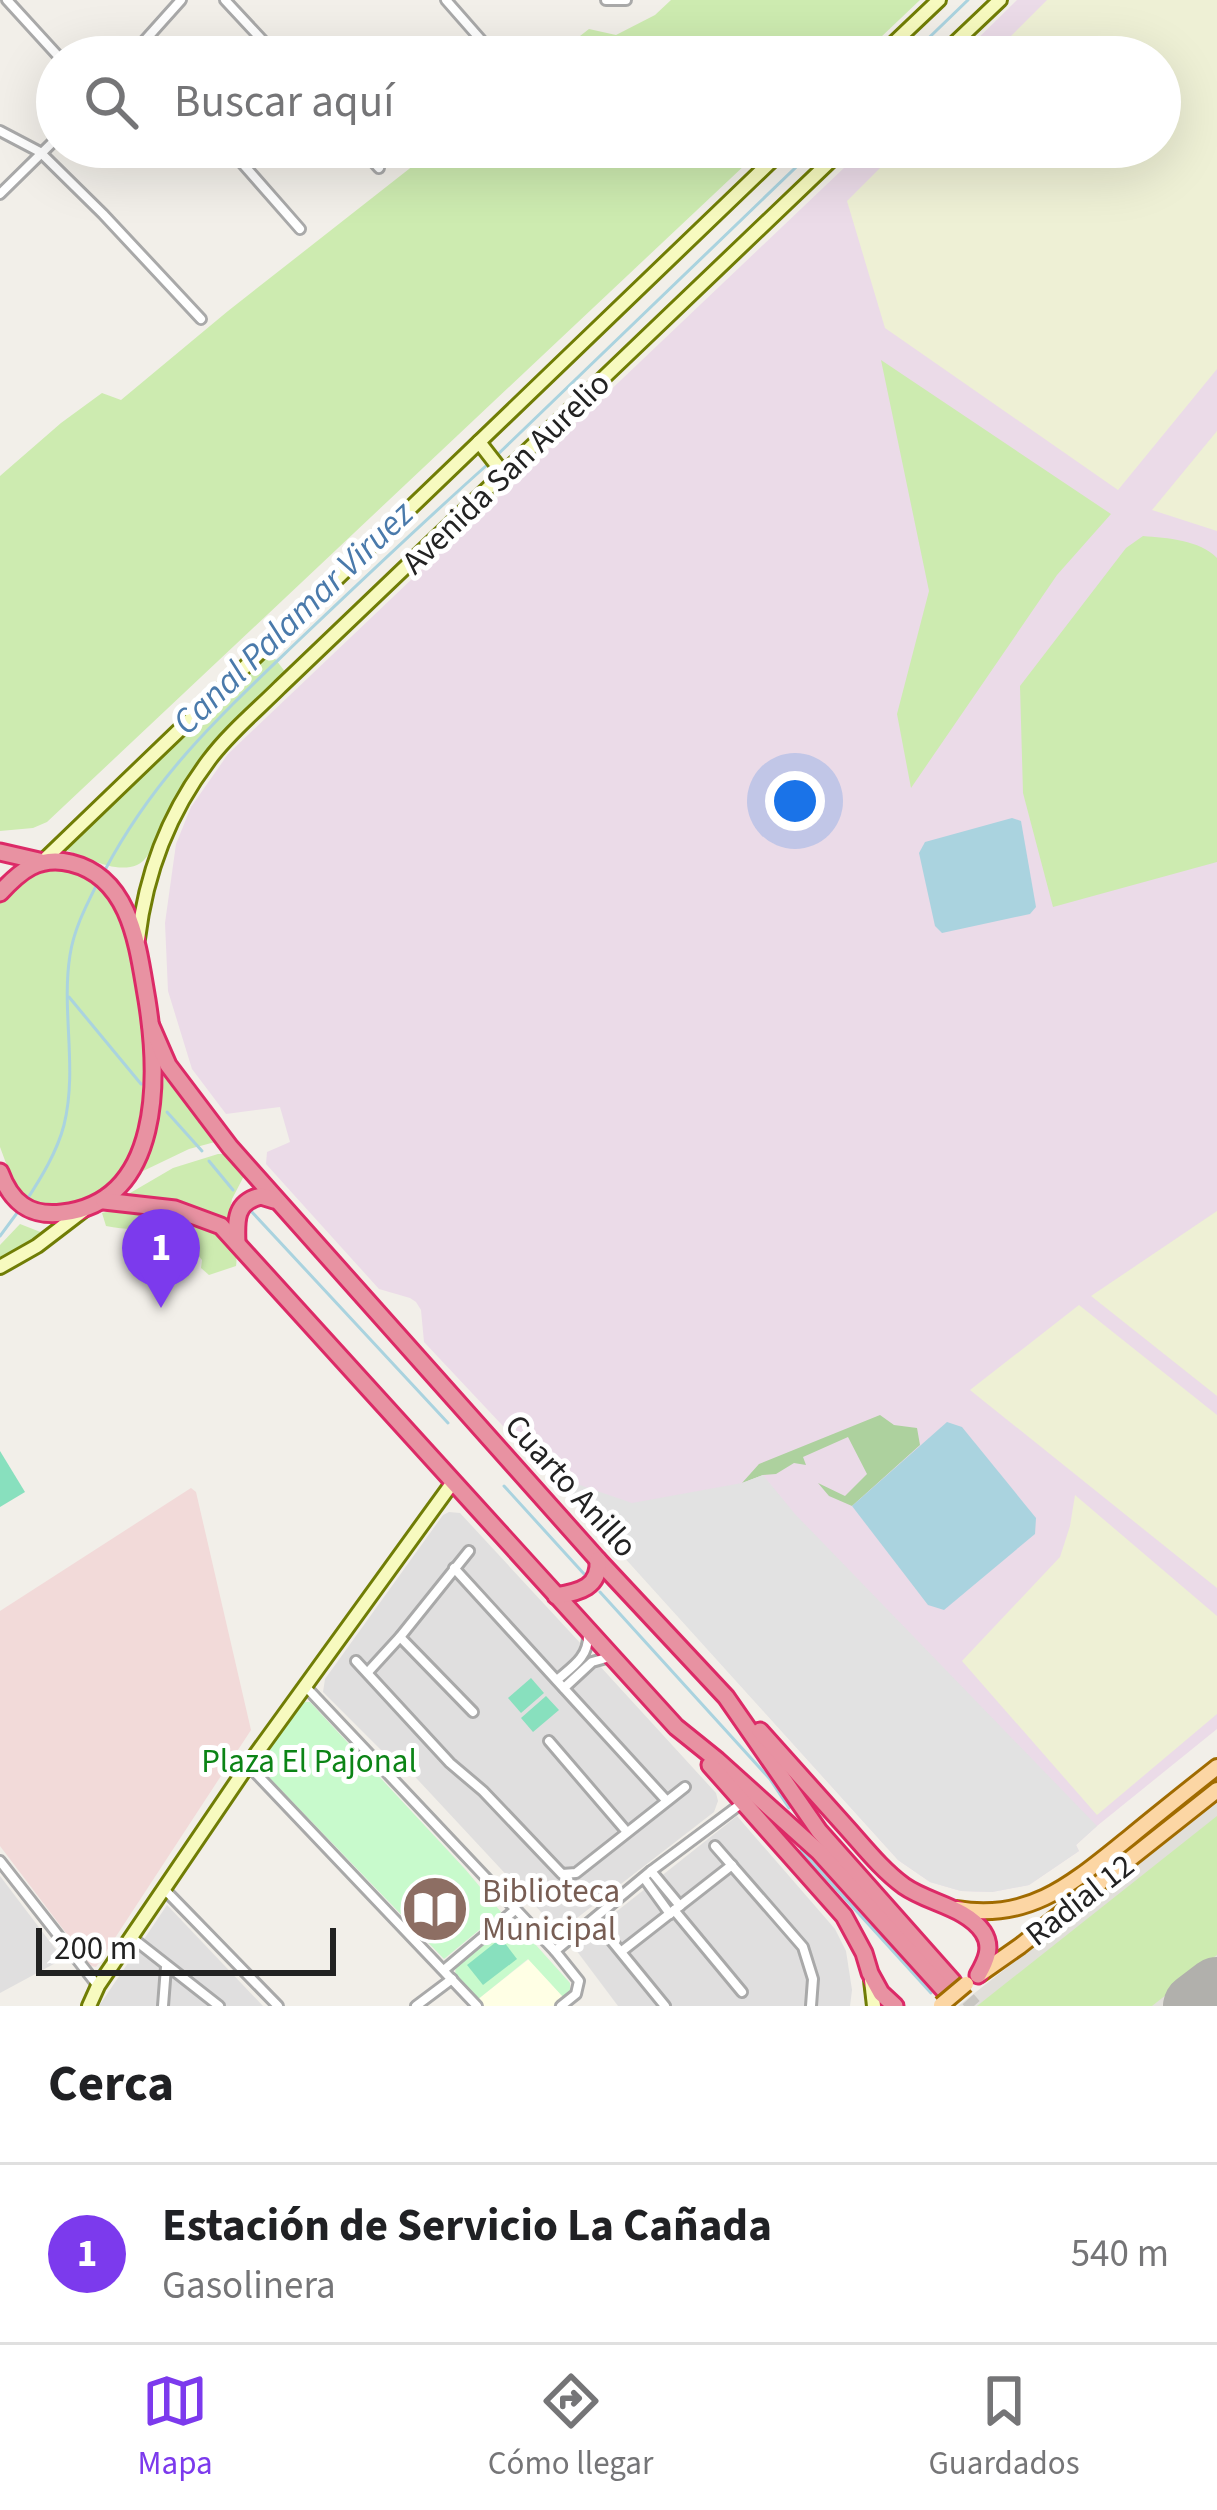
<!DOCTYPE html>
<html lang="es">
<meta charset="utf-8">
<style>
:root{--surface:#fff;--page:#f2f2f2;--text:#202124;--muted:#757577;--line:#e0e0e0;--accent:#7c3aed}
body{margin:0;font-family:"Source Sans 3",sans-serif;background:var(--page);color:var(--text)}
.scale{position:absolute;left:36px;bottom:30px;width:300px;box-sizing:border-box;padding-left:12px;border:6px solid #222;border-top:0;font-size:33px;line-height:42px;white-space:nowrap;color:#222;-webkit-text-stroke:9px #fff;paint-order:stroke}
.you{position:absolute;left:795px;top:801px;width:42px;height:42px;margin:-30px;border:9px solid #fff;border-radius:50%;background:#1a73e8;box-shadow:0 0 0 18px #1a73e833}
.badge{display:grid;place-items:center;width:78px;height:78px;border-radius:50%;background:var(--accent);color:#fff;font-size:39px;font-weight:700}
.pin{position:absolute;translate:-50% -99px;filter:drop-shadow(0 3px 6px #0008)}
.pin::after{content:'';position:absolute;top:63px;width:42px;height:36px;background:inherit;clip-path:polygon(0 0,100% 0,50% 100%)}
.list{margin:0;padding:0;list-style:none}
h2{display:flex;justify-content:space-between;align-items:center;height:156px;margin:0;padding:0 48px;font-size:51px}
h2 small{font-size:39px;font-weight:400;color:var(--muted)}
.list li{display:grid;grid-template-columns:78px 1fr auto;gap:36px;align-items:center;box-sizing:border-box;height:180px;padding:0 48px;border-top:3px solid var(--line)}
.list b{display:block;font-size:45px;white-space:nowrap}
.list p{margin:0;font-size:39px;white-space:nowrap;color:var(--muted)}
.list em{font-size:39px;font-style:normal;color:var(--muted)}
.icon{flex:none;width:66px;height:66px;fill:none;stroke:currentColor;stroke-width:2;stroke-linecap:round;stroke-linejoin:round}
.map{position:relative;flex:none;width:1217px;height:2006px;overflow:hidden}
.search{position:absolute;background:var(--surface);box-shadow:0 12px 48px #0002;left:36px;right:36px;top:36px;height:132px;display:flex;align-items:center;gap:30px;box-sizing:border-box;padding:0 42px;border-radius:66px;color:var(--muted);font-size:45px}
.sheet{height:336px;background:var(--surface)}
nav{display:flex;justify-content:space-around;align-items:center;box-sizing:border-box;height:168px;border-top:3px solid var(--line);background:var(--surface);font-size:33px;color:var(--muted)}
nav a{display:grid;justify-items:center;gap:6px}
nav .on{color:var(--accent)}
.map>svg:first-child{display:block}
.residential{fill:#e0dfdf}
.commercial{fill:#f2dad9}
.industrial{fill:#ebdbe8}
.education{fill:#ffffe5}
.airport{fill:#e1dfda}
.farmland{fill:#eef0d5}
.grass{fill:#cdebb0}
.forest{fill:#add19e}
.park{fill:#c8facc}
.pitch{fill:#88e0be}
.parking{fill:#e2e2e2}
.water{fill:#aad3df}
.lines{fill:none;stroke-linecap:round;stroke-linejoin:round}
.stream{stroke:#aad3df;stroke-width:3}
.runway{stroke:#b1b0ac;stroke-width:66}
.highway-tunnel{stroke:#c8c6c1;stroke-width:15;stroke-dasharray:15 8;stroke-linecap:butt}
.street-casing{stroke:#a9a9a9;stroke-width:14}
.secondary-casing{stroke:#707d05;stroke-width:18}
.primary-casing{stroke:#a06b00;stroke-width:20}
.highway-casing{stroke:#dc2a67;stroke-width:21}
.street{stroke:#fff;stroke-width:8}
.secondary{stroke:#f7fabf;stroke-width:12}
.primary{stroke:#fcd6a4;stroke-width:14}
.highway{stroke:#e892a2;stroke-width:15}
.primary-bridge-casing{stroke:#a06b00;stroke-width:20;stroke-linecap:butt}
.primary-bridge{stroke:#fcd6a4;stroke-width:14}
.labels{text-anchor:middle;stroke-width:10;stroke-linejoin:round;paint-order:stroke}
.street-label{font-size:33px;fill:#222;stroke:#fff}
.park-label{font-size:33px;fill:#0c8416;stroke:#fff}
.education-label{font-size:33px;fill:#785e54;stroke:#fff;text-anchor:start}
.water-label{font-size:36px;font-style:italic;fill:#4a7aab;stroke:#fff}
</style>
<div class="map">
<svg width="1217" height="2006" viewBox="0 0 1217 2006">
<rect width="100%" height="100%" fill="#f2efe9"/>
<!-- residential -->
<g class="residential">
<polygon points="449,1512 460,1513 583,1646 579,1653 590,1666 598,1664 716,1793 718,1801 714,1812 564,1928 555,1927 405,1766 395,1764 323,1692 325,1679 443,1515"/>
<polygon points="737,1816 835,1929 846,1951 852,1990 850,2006 618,2006 573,1946"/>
<polygon points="0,1876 63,1959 0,1993"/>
<polygon points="167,1905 263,2006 99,2006"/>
</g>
<!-- commercial -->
<polygon class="commercial" points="191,1488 196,1492 251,1730 96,1967 91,1966 0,1846 0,1611"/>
<!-- industrial -->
<polygon class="industrial" points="1017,0 1217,0 1217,1729 1097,1826 1076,1845 1079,1851 1029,1885 992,1892 961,1891 930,1882 898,1860 584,1512 424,1342 421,1310 416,1302 410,1298 379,1289 266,1164 267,1152 290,1142 280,1107 226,1114 192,1069 168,991 165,923 176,844 191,807 228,754 866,147 1160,147 1160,57 959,57"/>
<!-- education -->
<polygon class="education" points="529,1959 564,1998 553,2006 484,2006 477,2000"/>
<!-- airport -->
<polygon class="airport" points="1217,1803 1217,2006 958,2006"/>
<!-- farmland -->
<g class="farmland">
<polygon points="1047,0 1217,0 1217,369 1118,490 885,328 847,201 901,147 1160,147 1160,57 990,57"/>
<polygon points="1217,431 1217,531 1152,510"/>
<polygon points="1217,1211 1217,1396 1091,1296"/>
<polygon points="1079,1305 1217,1415 1217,1588 970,1390"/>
<polygon points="1075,1495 1217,1616 1217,1714 1097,1815 962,1661 1060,1557 1070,1526"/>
</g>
<!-- grass -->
<g class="grass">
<polygon points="671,0 920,0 860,57 553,57 589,29 616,35 655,15"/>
<polygon points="437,147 764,147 47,822 33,828 0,831 0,476 61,423 102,393 121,400 228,311"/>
<polygon points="881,360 1111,514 1057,575 911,788 897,714 929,591"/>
<path d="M1143 536C1167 538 1200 540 1217 558V862L1053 907 1023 793 1020 686 1126 548Z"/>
<path d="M270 652 286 673C248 711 207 747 178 793 166 811 155 858 137 865 115 874 85 857 64 849Z"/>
<path d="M58 869C77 873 94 877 107 893 138 929 150 1043 147 1090 145 1120 135 1164 113 1185 93 1203 59 1204 34 1206L17 1193 0 1147V904C14 883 35 874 58 869Z"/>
<polygon points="165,1069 176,1091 215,1142 189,1149 141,1172 160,1110"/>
<polygon points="218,1154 229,1154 245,1174 232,1199 228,1222 185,1206 125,1196 173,1168"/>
<path d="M118 1209C151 1215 244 1219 236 1266L209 1275 201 1268 202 1260C175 1222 145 1234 106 1226L102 1213Z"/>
<polygon points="20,1224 43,1233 0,1259 0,1245"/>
<polygon points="1217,1816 1217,1955 1152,2006 977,2006"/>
</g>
<!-- forest -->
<polygon class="forest" points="880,1415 894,1425 917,1428 920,1445 852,1506 829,1496 818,1483 845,1496 867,1474 848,1437 803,1457 806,1465 794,1463 776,1474 763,1475 742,1483 759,1464"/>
<!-- park -->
<g class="park">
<polygon points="305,1702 310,1702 465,1869 501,1912 444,1959 257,1765 297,1706"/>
<polygon points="514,1924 518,1925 570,1983 570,1993 564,1998 528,1959 477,2000 455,1974 456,1966 508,1925"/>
</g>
<!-- pitch -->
<g class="pitch">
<polygon points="0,1451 25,1492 0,1507"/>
<polygon points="531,1678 544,1693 521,1713 508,1698"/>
<polygon points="546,1696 559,1710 533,1732 521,1718"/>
<polygon points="501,1938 517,1959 483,1985 467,1965"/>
</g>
<!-- parking -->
<polygon class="parking" points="763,1475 795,1514 1097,1826 1076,1845 1079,1851 1029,1885 992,1892 961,1891 930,1882 898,1860 565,1492 574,1483 632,1503 742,1483"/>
<!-- water -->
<g class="water">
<polygon points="1012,818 1021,821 1036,907 1030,914 942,933 935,926 919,853 925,842"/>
<polygon points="947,1422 962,1427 1036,1518 1035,1534 944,1610 928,1605 852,1506"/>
</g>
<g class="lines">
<!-- stream -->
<g class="stream">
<polyline points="909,57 968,0"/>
<polyline points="494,458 817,147"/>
<path d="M105 870C156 774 222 714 299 640 361 581 423 522 487 465"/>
<polyline points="69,997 141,1084"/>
<polyline points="167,1112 202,1151"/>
<polyline points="209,1161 233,1190"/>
<path d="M26 1201C41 1178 57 1152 64 1125 78 1068 61 1011 70 955 74 929 86 906 97 884"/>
<polyline points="251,1211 448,1423"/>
<polyline points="0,1236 20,1209"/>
<polyline points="504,1486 585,1575"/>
<polyline points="600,1592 770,1779 789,1808"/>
<polyline points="801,1850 931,1993"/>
</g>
<!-- runway -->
<polyline class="runway" points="1196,2006 1217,1990"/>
<!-- highway-tunnel -->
<polyline class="highway-tunnel" points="953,1982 974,2006"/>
<!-- street casing -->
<g class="street-casing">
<g id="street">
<polyline points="7,0 59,57"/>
<polyline points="225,0 278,57"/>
<polyline points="446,0 496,57"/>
<polyline points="606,0 626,0"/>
<polyline points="139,48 148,57"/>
<polyline points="130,57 181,0"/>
<polyline points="0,131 40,152 103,214 201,319"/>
<polyline points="228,147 300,229"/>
<polyline points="360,147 379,168"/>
<polyline points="0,194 57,138"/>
<polyline points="454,1568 666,1800"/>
<polyline points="400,1637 473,1712"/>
<polyline points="356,1661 450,1763 483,1791 562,1874 576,1873 685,1787"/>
<polyline points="368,1672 400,1637 469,1551"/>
<path d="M557 1680C572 1667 589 1657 588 1635"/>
<polyline points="305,1686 555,1951 579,1981 576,1994 561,2006"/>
<polyline points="564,1688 592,1662 610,1657"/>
<polyline points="549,1741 627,1832"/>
<polyline points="248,1765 477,2006"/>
<polyline points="715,1846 803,1947 813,1979 811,2006"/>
<polyline points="0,1861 98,1986"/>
<polyline points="651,1871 680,1906"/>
<polyline points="644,1878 670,1914"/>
<polyline points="165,1890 278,2006"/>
<polyline points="674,1910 742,1992"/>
<polyline points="607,1935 665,2006"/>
<polyline points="131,1937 219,2006"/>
<polyline points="555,1951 651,1871 742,1803"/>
<polyline points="622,1951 732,1865"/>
<polyline points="445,1969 515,1910"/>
<polyline points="163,2006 166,1967"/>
<polyline points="416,2006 452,1979"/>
</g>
</g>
<!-- secondary casing -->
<g class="secondary-casing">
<g id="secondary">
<polyline points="879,57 939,0"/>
<polyline points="940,57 1000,0"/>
<polyline points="479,442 503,473"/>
<polyline points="43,861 786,147"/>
<path d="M138 939C146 872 168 814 209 760 229 733 257 710 280 687L845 147"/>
<polyline points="0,1267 37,1246 84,1210"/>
<polyline points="871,1980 874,2006"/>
<polyline points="89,2006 98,1986 248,1765 453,1482"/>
</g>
</g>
<!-- primary casing -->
<g class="primary-casing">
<g id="primary">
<path d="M957 1909C1032 1922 1076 1880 1130 1837 1159 1813 1188 1790 1217 1767"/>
<polyline points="980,1974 1020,1946 1217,1790"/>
</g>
</g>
<!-- highway casing -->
<g class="highway-casing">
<g id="highway">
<polyline points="0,852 39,861"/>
<path d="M0 893C20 871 39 855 71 863 132 878 138 949 147 1000 159 1075 163 1202 62 1213 29 1217 11 1202 0 1172"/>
<polyline points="151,1026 168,1065 230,1147 598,1560 726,1697 819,1831 953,1982"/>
<polyline points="104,1201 175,1209 221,1226 676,1727 717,1760 819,1852 944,1990"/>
<path d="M237 1243C236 1220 235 1202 261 1196L274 1200"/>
<path d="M556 1596C580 1592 600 1587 598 1560"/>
<path d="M760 1731C789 1763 817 1795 846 1827 864 1847 882 1870 904 1886 928 1903 966 1907 983 1932 993 1947 986 1961 978 1975"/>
<polyline points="710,1765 844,1916 864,1953 870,1973 881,1993 895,2006"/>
</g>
</g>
<!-- street -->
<use href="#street" class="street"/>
<!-- secondary -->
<use href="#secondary" class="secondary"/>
<!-- primary -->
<use href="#primary" class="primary"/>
<!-- highway -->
<use href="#highway" class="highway"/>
<!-- primary-bridge casing -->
<g class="primary-bridge-casing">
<polyline id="primary-bridge" points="941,2005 966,1984"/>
</g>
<!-- primary-bridge -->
<use href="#primary-bridge" class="primary-bridge"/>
</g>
<!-- icons -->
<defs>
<g id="library-disc" transform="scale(3.45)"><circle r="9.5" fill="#8d6e63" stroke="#fff"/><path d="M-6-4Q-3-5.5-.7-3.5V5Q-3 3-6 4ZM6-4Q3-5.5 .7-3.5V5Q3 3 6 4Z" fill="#fff"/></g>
</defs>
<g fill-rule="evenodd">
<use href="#library-disc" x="435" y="1909"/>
</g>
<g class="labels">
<!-- street labels -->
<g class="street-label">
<text transform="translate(505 472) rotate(-44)" y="12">Avenida San Aurelio</text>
<text transform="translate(572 1485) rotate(48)" y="12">Cuarto Anillo</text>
<text transform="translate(1079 1899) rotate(-38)" y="12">Radial 12</text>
</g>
<!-- park labels -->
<g class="park-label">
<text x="309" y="1772">Plaza El Pajonal</text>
</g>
<!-- education labels -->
<g class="education-label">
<text x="482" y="1902">Biblioteca<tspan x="482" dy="38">Municipal</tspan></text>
</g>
<!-- water labels -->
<g class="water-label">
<text transform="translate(292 617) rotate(-44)" y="13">Canal Palamar Viruez</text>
</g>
</g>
</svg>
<div class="scale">200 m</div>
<div class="you"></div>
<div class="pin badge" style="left:161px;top:1308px">1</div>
<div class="search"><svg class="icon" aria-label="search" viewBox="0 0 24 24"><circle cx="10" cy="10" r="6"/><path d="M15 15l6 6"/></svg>Buscar aquí</div>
</div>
<section class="sheet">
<h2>Cerca<small></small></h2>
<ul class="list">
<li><span class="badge">1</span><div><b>Estación de Servicio La Cañada</b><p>Gasolinera</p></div><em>540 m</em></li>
</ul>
</section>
<nav>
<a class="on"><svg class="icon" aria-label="map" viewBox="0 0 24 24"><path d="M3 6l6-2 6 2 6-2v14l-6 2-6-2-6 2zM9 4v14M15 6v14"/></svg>Mapa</a>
<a><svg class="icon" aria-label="directions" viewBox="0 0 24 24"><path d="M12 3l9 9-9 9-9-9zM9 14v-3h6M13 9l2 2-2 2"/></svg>Cómo llegar</a>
<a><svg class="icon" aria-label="saved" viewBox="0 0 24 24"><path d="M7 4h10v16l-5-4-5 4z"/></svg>Guardados</a>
</nav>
